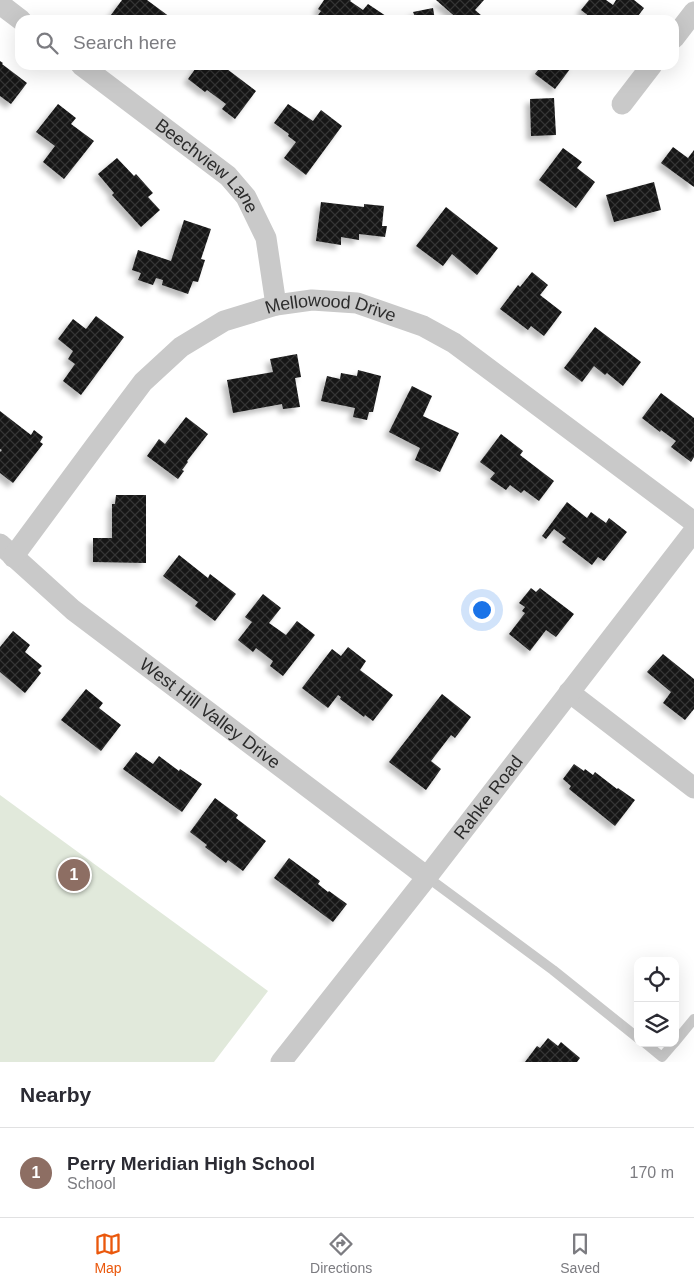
<!DOCTYPE html>
<style>
:root{--surface:#fff;--page:#f2f2f3;--text:#2b2b33;--muted:#7c7c81;--line:#e1e1e2;--accent:#ea580c}
body{margin:0;font-family:Helvetica,sans-serif;background:var(--page);color:var(--text)}
.controls{position:absolute;right:15px;bottom:15px;display:grid;overflow:hidden;border-radius:10px;box-shadow:0 5px 20px #0002}
.controls button{width:45px;height:45px;display:grid;place-items:center;padding:0;border:0;border-bottom:1px solid var(--line);background:var(--surface);color:var(--text);font:25px sans-serif}
.you{position:absolute;left:481px;top:609px;width:18px;height:18px;margin:-12px;border:4px solid #fff;border-radius:50%;background:#1a73e8;box-shadow:0 0 0 8px #1a73e833}
.badge{display:grid;place-items:center;width:32px;height:32px;border-radius:50%;background:var(--accent);color:#fff;font-size:16px;font-weight:700}
.pin{position:absolute;translate:-50% -50%;border:2px solid #fff;box-shadow:0 1px 5px #0006}
.list{margin:0;padding:0;list-style:none}
h2{display:flex;justify-content:space-between;align-items:center;height:65px;margin:0;padding:0 20px;font-size:21px}
h2 small{font-size:16px;font-weight:400;color:var(--muted)}
.list li{display:grid;grid-template-columns:32px 1fr auto;gap:15px;align-items:center;box-sizing:border-box;height:90px;padding:0 20px;border-top:1px solid var(--line)}
.list b{display:block;font-size:19px;white-space:nowrap}
.list p{margin:0;font-size:16px;white-space:nowrap;color:var(--muted)}
.list em{font-size:16px;font-style:normal;color:var(--muted)}
.icon{flex:none;width:28px;height:28px;fill:none;stroke:currentColor;stroke-width:2;stroke-linecap:round;stroke-linejoin:round}
.map{position:relative;flex:none;width:694px;height:1062px;overflow:hidden}
.search{position:absolute;background:var(--surface);box-shadow:0 5px 20px #0002;left:15px;right:15px;top:15px;height:55px;display:flex;align-items:center;gap:12px;box-sizing:border-box;padding:0 18px;border-radius:15px;color:var(--muted);font-size:19px}
.sheet{height:155px;background:var(--surface)}
nav{display:flex;justify-content:space-around;align-items:center;box-sizing:border-box;height:70px;border-top:1px solid var(--line);background:var(--surface);font-size:14px;color:var(--muted)}
nav a{display:grid;justify-items:center;gap:2px}
nav .on{color:var(--accent)}
.map>svg:first-child{display:block}
.garden{fill:#e1e9db}
.building{fill:url(#building-cross-hatch);filter:url(#shadow)}
.lines{fill:none;stroke-linecap:round;stroke-linejoin:round}
.lane{stroke:#c9c9c9;stroke-width:10}
.street{stroke:#c9c9c9;stroke-width:21}
.labels{text-anchor:middle;stroke-width:5;stroke-linejoin:round;paint-order:stroke}
.street-label{font-size:18px;fill:#2c2c2c;stroke:#fff}
</style>
<div class="map">
<svg width="694" height="1062" viewBox="0 0 694 1062">
<defs>
<pattern id="building-cross-hatch" width="8" height="8" patternUnits="userSpaceOnUse" patternTransform="scale(1.25)"><rect width="8" height="8" fill="#131313"/><path d="M0 0l8 8M0 8l8-8" fill="none" stroke="#363636"/></pattern>
<filter id="shadow"><feDropShadow dx="-4.5" dy="4.5" stdDeviation="2.5" flood-color="#0004"/></filter>
</defs>
<rect width="100%" height="100%" fill="#fff"/>
<!-- garden -->
<polygon class="garden" points="0,795 268,991 214,1062 0,1062"/>
<!-- building -->
<g class="building">
<polygon points="122,0 147,0 174,20 110,20 108,19"/>
<polygon points="324,0 351,0 350,1 363,10 368,4 386,16 383,20 333,20 331,19 331,20 319,20 316,18 321,11 318,9"/>
<polygon points="436,0 484,0 475,10 482,16 479,20 459,20"/>
<polygon points="589,0 606,0 613,5 616,0 634,0 644,8 635,20 594,20 581,10"/>
<polygon points="433,8 435,20 404,20 415,17 413,12"/>
<polygon points="0,61 3,63 2,64 27,83 11,104 0,96"/>
<polygon points="198,65 228,65 229,66 227,69 256,91 235,119 222,109 226,104 207,90 205,92 188,79"/>
<polygon points="542,65 573,65 555,89 535,74"/>
<polygon points="554,98 556,135 531,136 530,99"/>
<polygon points="58,104 76,118 71,124 94,141 64,179 43,162 55,146 36,132"/>
<polygon points="288,104 313,121 321,110 342,126 306,175 284,158 296,142 288,136 289,134 274,123"/>
<polygon points="673,147 688,158 694,150 694,187 661,163"/>
<polygon points="563,148 582,162 577,168 595,182 576,208 539,180"/>
<polygon points="117,158 134,176 136,174 153,193 148,197 160,210 141,227 112,195 114,193 98,174"/>
<polygon points="654,182 661,210 614,222 606,195"/>
<polygon points="321,202 364,207 364,204 384,206 382,226 387,226 385,237 359,234 359,240 341,237 341,245 316,241"/>
<polygon points="446,207 498,248 477,275 452,254 443,266 416,246"/>
<polygon points="184,220 211,229 201,259 205,260 198,282 193,281 188,294 162,285 163,280 156,278 153,285 138,280 141,273 132,270 138,250 171,261"/>
<polygon points="532,272 548,285 540,295 562,312 544,336 531,326 528,330 500,309 518,285 520,287"/>
<polygon points="96,316 124,337 81,395 63,381 75,364 68,359 73,351 58,339 73,319 86,329"/>
<polygon points="595,327 641,362 623,386 607,373 605,375 594,366 582,382 564,368"/>
<polygon points="297,354 301,377 295,378 300,407 283,409 282,404 233,413 227,380 273,372 270,359"/>
<polygon points="358,370 381,376 373,412 369,412 367,420 353,417 355,408 321,401 327,376 340,379 341,373 357,376"/>
<polygon points="412,386 432,396 423,416 459,433 440,472 415,460 420,448 389,432"/>
<polygon points="661,393 694,418 694,457 691,462 671,447 676,441 661,430 660,432 642,418"/>
<polygon points="0,411 31,435 34,430 43,437 40,442 43,444 13,483 0,473 0,452 2,450 0,449"/>
<polygon points="186,417 208,434 187,461 188,462 182,470 184,471 178,479 147,456 159,439 165,444"/>
<polygon points="501,434 523,451 520,455 554,481 539,501 524,490 521,493 510,485 506,490 490,479 495,473 480,462"/>
<polygon points="116,495 146,495 146,563 93,562 93,538 112,538 112,504 115,504"/>
<polygon points="567,502 587,518 591,512 606,523 609,518 627,532 604,561 598,557 592,565 562,542 566,538 554,529 546,539 542,536"/>
<polygon points="179,555 208,578 210,574 236,594 215,621 195,606 198,602 163,576"/>
<polygon points="531,588 536,592 540,588 574,614 556,637 546,630 530,651 509,634 525,613 522,611 525,607 519,603"/>
<polygon points="263,594 281,608 269,623 286,635 297,621 315,635 283,676 270,666 273,661 256,648 253,652 238,640 252,622 245,617"/>
<polygon points="13,631 30,645 25,652 42,666 38,670 41,673 25,693 0,672 0,647"/>
<polygon points="348,647 366,661 360,670 393,695 373,721 365,715 364,717 340,699 341,697 338,695 328,708 302,688 332,649 341,656"/>
<polygon points="663,654 694,679 694,709 685,720 663,703 671,692 647,672"/>
<polygon points="86,689 103,703 99,708 121,725 101,751 61,720"/>
<polygon points="442,694 471,717 455,738 451,735 431,761 441,769 426,790 389,762"/>
<polygon points="136,752 153,764 159,756 179,771 180,769 202,784 182,812 123,769"/>
<polygon points="574,764 584,771 585,769 593,775 595,772 617,789 618,788 635,800 615,826 569,789 571,786 563,779"/>
<polygon points="215,798 238,815 236,818 266,841 243,871 228,860 226,863 205,847 207,845 190,832"/>
<polygon points="289,858 320,881 318,884 328,892 329,891 347,904 333,922 274,878"/>
<polygon points="548,1038 558,1046 561,1042 580,1058 577,1062 525,1062 537,1046 540,1048"/>
</g>
<g class="lines">
<!-- lane -->
<g class="lane">
<polyline points="427,877 553,970 638,1038"/>
<polyline points="675,1042 694,1019"/>
<polyline points="645,1043 662,1057 674,1043"/>
</g>
<!-- street -->
<g class="street">
<polyline points="0,4 21,20"/>
<polyline points="674,38 694,12"/>
<path id="s1" d="M81 65 228 176 246 197 266 238 276 305"/>
<polyline points="622,104 652,65"/>
<path id="s2" d="M0 544 73 610 427 877"/>
<path id="s3" d="M13 557 95 446 143 382 181 347 224 321 276 305 312 300 357 303 423 326 454 343 694 522"/>
<polyline points="569,692 694,788"/>
<path id="s4" d="M281 1062 427 877 694 531"/>
</g>
</g>
<g class="labels">
<!-- street labels -->
<g class="street-label">
<text dy="6" stroke="none"><textPath href="#s1" startOffset="162">Beechview Lane</textPath></text>
<text dy="6" stroke="none"><textPath href="#s3" startOffset="430">Mellowood Drive</textPath></text>
<text dy="6" stroke="none"><textPath href="#s2" startOffset="270">West Hill Valley Drive</textPath></text>
<text dy="6" stroke="none"><textPath href="#s4" startOffset="336">Rahke Road</textPath></text>
</g>
</g>
</svg>
<div class="controls">
<button><svg class="icon" aria-label="locate" viewBox="0 0 24 24"><circle cx="12" cy="12" r="6"/><path d="M12 2v4M12 18v4M2 12h4M18 12h4"/></svg></button>
<button><svg class="icon" aria-label="layers" viewBox="0 0 24 24"><path d="M12 4l9 5-9 5-9-5zM3 14l9 5 9-5"/></svg></button>
</div>
<div class="you"></div>
<div class="pin badge" style="left:74px;top:875px;background:#8d6e63">1</div>
<div class="search"><svg class="icon" aria-label="search" viewBox="0 0 24 24"><circle cx="10" cy="10" r="6"/><path d="M15 15l6 6"/></svg>Search here</div>
</div>
<section class="sheet">
<h2>Nearby<small></small></h2>
<ul class="list">
<li><span class="badge" style="background:#8d6e63">1</span><div><b>Perry Meridian High School</b><p>School</p></div><em>170 m</em></li>
</ul>
</section>
<nav>
<a class="on"><svg class="icon" aria-label="map" viewBox="0 0 24 24"><path d="M3 6l6-2 6 2 6-2v14l-6 2-6-2-6 2zM9 4v14M15 6v14"/></svg>Map</a>
<a><svg class="icon" aria-label="directions" viewBox="0 0 24 24"><path d="M12 3l9 9-9 9-9-9zM9 14v-3h6M13 9l2 2-2 2"/></svg>Directions</a>
<a><svg class="icon" aria-label="saved" viewBox="0 0 24 24"><path d="M7 4h10v16l-5-4-5 4z"/></svg>Saved</a>
</nav>
